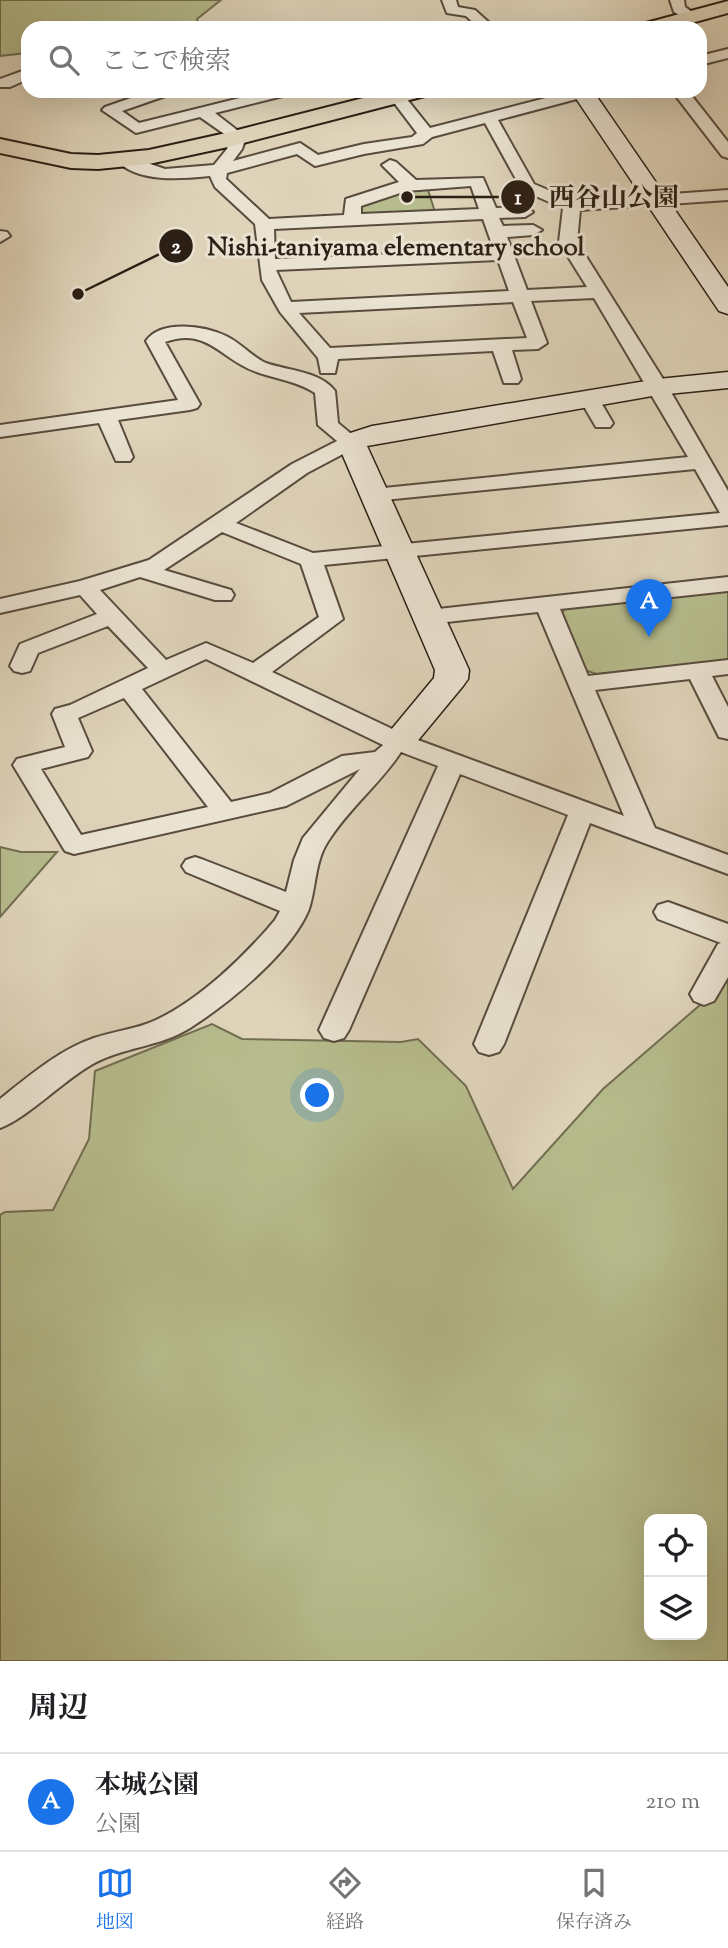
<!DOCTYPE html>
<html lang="ja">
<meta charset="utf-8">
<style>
:root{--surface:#fff;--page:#f2f2f2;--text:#202124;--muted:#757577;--line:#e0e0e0;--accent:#1a73e8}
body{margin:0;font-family:"Sorts Mill Goudy","Noto Serif JP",serif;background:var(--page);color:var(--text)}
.controls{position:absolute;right:21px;bottom:21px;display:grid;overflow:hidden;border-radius:14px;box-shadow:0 7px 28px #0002}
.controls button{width:63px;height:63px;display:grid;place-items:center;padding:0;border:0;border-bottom:2px solid var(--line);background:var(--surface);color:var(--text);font:35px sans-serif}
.you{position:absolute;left:318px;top:1096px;width:24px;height:24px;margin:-18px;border:5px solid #fff;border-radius:50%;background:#1a73e8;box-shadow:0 0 0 10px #1a73e833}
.badge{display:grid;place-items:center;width:46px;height:46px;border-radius:50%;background:var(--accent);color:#fff;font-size:23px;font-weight:700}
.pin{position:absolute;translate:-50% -58px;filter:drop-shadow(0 2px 4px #0008)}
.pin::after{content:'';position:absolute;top:37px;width:24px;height:21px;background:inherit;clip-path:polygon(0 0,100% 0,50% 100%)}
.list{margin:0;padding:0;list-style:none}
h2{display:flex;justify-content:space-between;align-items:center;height:91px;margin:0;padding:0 28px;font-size:30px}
h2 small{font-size:23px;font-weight:400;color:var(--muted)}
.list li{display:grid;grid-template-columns:46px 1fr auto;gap:21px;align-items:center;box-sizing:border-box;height:98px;padding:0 28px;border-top:2px solid var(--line)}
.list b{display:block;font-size:26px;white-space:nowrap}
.list p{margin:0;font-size:23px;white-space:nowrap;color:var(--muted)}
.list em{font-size:23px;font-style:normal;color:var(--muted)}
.icon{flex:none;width:38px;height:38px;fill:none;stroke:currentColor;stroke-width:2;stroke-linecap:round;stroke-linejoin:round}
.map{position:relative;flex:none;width:728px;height:1661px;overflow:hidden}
.search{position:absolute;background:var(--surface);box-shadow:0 7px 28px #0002;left:21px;right:21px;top:21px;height:77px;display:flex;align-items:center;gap:18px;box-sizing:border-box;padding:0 24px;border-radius:21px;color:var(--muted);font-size:26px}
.sheet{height:189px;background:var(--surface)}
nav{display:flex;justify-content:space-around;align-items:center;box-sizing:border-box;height:98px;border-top:2px solid var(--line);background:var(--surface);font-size:19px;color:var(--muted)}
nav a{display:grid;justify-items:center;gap:4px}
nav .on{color:var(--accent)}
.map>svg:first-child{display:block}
.green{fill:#b6bc8d;stroke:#716e51;stroke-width:2;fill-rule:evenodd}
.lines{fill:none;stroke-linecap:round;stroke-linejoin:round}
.street-casing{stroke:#594c3e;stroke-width:4}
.secondary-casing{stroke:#2c1f15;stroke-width:3}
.primary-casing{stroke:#2c1f15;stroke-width:4}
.street{fill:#eae3d2;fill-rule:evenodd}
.secondary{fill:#eae3d2;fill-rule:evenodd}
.primary{fill:#dfd4ba;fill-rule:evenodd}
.leader{fill:none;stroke:#2c1f15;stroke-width:2.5}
.callout-dot{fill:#2c1f15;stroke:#eae3d2;stroke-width:2.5}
.mark-label{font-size:21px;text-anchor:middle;font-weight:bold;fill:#fff}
.callout-label{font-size:26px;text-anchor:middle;font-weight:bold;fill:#2c1f15;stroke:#eae3d2;stroke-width:6;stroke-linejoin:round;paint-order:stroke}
</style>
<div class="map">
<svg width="728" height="1661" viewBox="0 0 728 1661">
<rect width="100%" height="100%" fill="#dfd4ba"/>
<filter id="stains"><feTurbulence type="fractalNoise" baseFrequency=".00286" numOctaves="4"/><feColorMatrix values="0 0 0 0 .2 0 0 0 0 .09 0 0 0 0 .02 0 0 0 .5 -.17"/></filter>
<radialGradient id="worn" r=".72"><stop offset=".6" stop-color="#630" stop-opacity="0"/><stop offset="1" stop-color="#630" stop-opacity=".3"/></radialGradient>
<!-- green -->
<g class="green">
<polygon points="0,0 221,0 197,19 200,28 28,28 26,53 0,56"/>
<polygon points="427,187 435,212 362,215 359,207 409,188"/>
<polygon points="728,590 728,660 597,674 584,670 561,614 566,607"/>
<polygon points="0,847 21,852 57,852 0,917"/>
<path d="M728 966V1661H0V1215L5 1212 53 1210 89 1139 95 1071 212 1024 242 1039 401 1042 418 1039 466 1086 513 1189 603 1089 708 998ZM649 1519H702V1635H649Z"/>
</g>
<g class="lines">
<!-- street casing -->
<g class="street-casing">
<g id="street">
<polygon points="442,0 456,0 458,7 475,10 495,28 479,28 466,16 447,13"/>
<polygon points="670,0 684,0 685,7 698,16 696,19 686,19 674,12"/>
<polygon points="335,24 349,24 356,28 328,28"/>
<polygon points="728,49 728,58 700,65 700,56"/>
<polygon points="28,69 28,79 10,87 0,87 0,79"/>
<path d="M151 91H174L171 94 122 111 139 123 268 91H294L291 94 215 113 246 137 242 149 233 161 300 143 318 155 364 144 412 137 417 133 389 96 397 91 402 93 430 128 573 91H589L588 96 498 120 534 184 574 201 728 190V200L580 210 577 242 668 387 728 491V525L324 565 343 619 272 672 407 736 624 816 538 612 429 624 421 622 417 617 421 612 429 610 728 577V591L560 609 588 676 728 660V674L712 676 728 707V739L719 737 690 679 595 690 655 828 728 855V874L590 823 504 1044 499 1052 489 1055 479 1052 474 1044 568 815 460 774 349 1030 344 1038 334 1041 324 1038 319 1030 438 766 401 752C380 784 347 810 327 843 315 862 316 888 309 909 292 952 229 1003 190 1028 160 1047 122 1047 91 1065 63 1081 26 1119 0 1128V1099C29 1076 59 1050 94 1038 115 1031 137 1029 156 1020 199 1000 245 956 275 920L280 911 186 872 182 866 186 860 195 857 204 860 286 892 294 860 303 838 360 769 286 806 74 854 65 851 13 765 17 759 65 747 52 714 55 709 70 705 148 668 108 626 38 653 30 671 22 673 14 671 10 666 20 644 97 614 80 595 0 613V599L80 581 149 560 292 464 337 441 318 425 315 393 310 390C292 380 272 378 254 371 220 358 207 327 165 342L200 404 197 408 190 410 118 420 133 457 130 461H116L99 423 0 437V425L178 400 146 341C161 319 205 326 226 336 241 343 251 356 266 363 288 371 320 371 335 391L338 423 361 442 358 446 307 473 236 523 313 553 720 513 695 469 374 501 367 499 363 495 367 491 374 489 688 457 594 298 531 301 547 343 538 349 512 350 521 379 518 383H504L493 351 338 359 335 373H321L318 358 280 312 262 280 255 224 215 187 210 176C181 179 138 183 116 160L124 155 165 169 214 165 227 149 230 138 200 117 136 133 102 110 105 107ZM485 123 522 190 563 208 559 242 587 287 527 290 507 237 533 235 542 230 533 225 503 226 499 218 525 217 533 212 525 207 496 208 483 178 416 180 396 162 390 160 382 165 399 182 346 199 344 215 269 219 226 179 227 173 297 154 315 166 364 154 423 144 432 137ZM471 186 479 209 361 214V206L406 191ZM483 219 494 250 275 259 274 229ZM498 260 509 291 291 302 276 270ZM513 302 527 338 330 348 299 313ZM222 532 301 564 319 617 253 663 206 643 166 660 100 590 140 577 215 600H231L234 595 231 590 164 570ZM206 659 383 745 375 752 342 756 270 793 231 802 142 689ZM124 698 208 807 81 835 41 769 88 757 92 751 78 718Z"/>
<polygon points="672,91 688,91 728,142 728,158 722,156"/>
<polygon points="0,231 7,232 10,236 0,242"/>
<polygon points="589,392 596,394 613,423 610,427 596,427 579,398"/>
<polygon points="668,902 728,924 728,977 714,1001 704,1005 694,1001 690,994 718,944 721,943 658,919 654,912 658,905"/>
</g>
</g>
<!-- secondary casing -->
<g class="secondary-casing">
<g id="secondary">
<polygon points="571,91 593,91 728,287 728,314 719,311"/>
<polygon points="728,372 728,388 658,395 367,446 469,670 468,679 463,686 410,750 398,753 386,750 381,742 434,678 435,670 337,442 341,436 372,426 658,379"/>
</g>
</g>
<!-- primary casing -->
<g class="primary-casing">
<g id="primary">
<polygon points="728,1 728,13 673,28 639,28 642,24"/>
<polygon points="391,91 428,91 425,96 228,147 149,164 98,169 71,168 0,153 0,139 71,154 98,155 149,150 226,133"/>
</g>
</g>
<!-- street -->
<use href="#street" class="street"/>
<!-- secondary -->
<use href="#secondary" class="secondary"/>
<!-- primary -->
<use href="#primary" class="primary"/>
</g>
<!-- callouts -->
<path class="leader" d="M407 197L518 197M78 294L176 246"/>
<g class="callout-dot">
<circle cx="407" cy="197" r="7"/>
<circle cx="78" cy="294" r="7"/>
<circle cx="518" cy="197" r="18"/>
<circle cx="176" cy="246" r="18"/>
</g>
<g class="mark-label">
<text x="518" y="204">1</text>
<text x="176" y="253">2</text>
</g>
<g class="callout-label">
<text x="614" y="206">西谷山公園</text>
<text x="396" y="255">Nishi-taniyama elementary school</text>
</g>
<rect width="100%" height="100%" filter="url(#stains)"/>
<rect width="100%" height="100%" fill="url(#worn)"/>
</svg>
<div class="controls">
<button><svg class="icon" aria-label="locate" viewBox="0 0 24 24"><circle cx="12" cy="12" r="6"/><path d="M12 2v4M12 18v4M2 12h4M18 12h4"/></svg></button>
<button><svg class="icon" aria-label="layers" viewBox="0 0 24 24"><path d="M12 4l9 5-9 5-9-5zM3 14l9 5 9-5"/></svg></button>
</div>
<div class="you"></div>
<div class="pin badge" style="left:649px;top:637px">A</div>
<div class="search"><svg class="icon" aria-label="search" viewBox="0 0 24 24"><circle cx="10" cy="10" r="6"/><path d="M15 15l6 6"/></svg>ここで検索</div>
</div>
<section class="sheet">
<h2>周辺<small></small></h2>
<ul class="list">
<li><span class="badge">A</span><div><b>本城公園</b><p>公園</p></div><em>210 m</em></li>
</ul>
</section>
<nav>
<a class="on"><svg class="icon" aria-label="map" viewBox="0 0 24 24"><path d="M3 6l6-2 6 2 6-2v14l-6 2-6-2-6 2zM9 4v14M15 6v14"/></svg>地図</a>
<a><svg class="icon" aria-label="directions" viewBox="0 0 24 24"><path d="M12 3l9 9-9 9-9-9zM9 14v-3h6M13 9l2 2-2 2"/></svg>経路</a>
<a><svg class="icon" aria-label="saved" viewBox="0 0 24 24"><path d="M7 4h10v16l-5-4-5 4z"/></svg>保存済み</a>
</nav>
